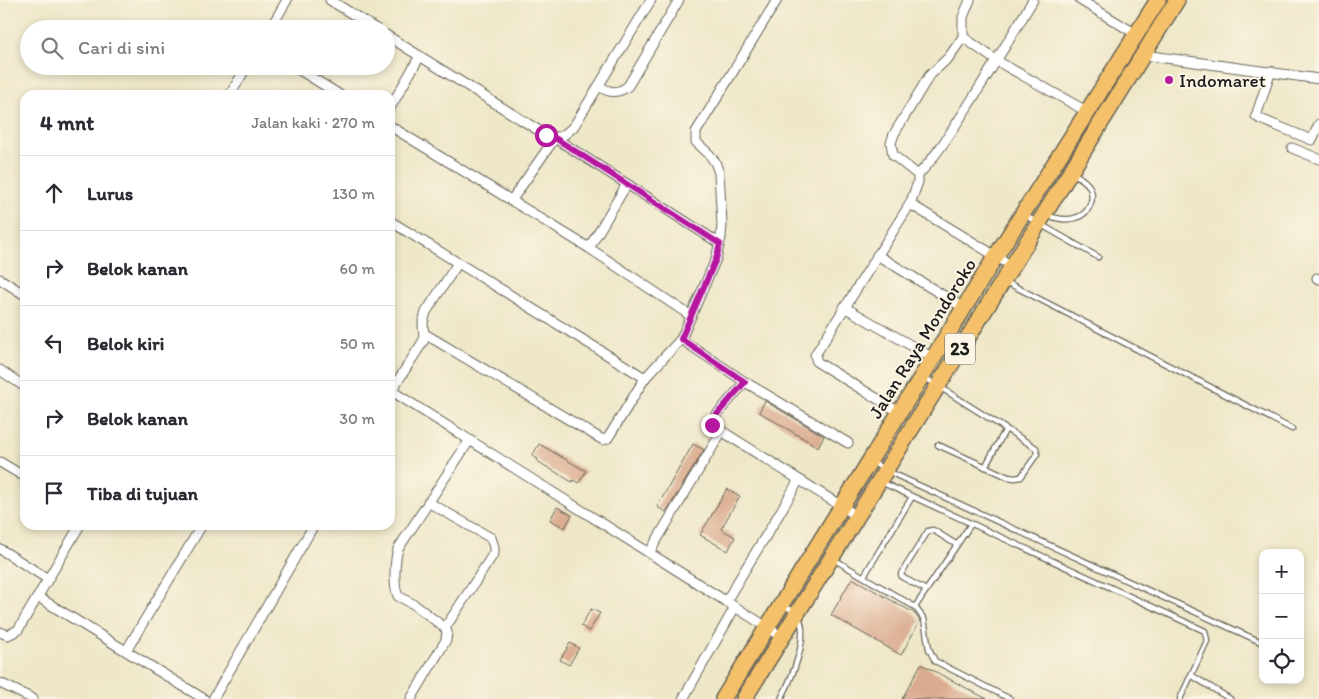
<!DOCTYPE html>
<html lang="id">
<meta charset="utf-8">
<style>
:root{--surface:#fff;--page:#f2f2f3;--text:#2b2b33;--muted:#7c7c81;--line:#e1e1e2}
body{margin:0;font-family:Itim,sans-serif;background:var(--page);color:var(--text)}
.controls{position:absolute;right:15px;bottom:15px;display:grid;overflow:hidden;border-radius:10px;box-shadow:0 2px 8px #0003}
.controls button{width:45px;height:45px;display:grid;place-items:center;padding:0;border:0;border-bottom:1px solid var(--line);background:var(--surface);color:var(--text);font:25px sans-serif}
.stop{position:absolute;width:15px;height:15px;margin:-11px;border:4px solid #b5179e;border-radius:50%;background:#fff}
.stop.end{background:#b5179e;border-color:#fff;box-shadow:0 1px 5px #0008}
.list{margin:0;padding:0;list-style:none}
h2{display:flex;justify-content:space-between;align-items:center;height:65px;margin:0;padding:0 20px;font-size:21px}
h2 small{font-size:16px;font-weight:400;color:var(--muted)}
.list li{display:grid;grid-template-columns:32px 1fr auto;gap:15px;align-items:center;box-sizing:border-box;height:75px;padding:0 20px;border-top:1px solid var(--line)}
.list b{display:block;font-size:19px;white-space:nowrap}
.list em{font-size:16px;font-style:normal;color:var(--muted)}
.icon{flex:none;width:28px;height:28px;fill:none;stroke:currentColor;stroke-width:2;stroke-linecap:round;stroke-linejoin:round}
.map{position:relative;flex:none;width:1319px;height:699px;overflow:hidden}
.search{position:absolute;background:var(--surface);box-shadow:0 2px 8px #0003;left:20px;top:20px;width:375px;height:55px;display:flex;align-items:center;gap:12px;box-sizing:border-box;padding:0 18px;border-radius:28px;color:var(--muted);font-size:19px}
.panel{position:absolute;background:var(--surface);box-shadow:0 2px 8px #0003;left:20px;top:90px;width:375px;height:440px;border-radius:15px}
.map>svg:first-child{display:block}
.building{fill:#daab8f}
.lines{fill:none;stroke-linecap:round;stroke-linejoin:round}
.lane-casing{stroke:#666358;stroke-width:7}
.street-casing{stroke:#666358;stroke-width:11}
.highway-casing{stroke:#666358;stroke-width:18}
.lane{stroke:#fff;stroke-width:4.5}
.street{stroke:#fff;stroke-width:9}
.highway{stroke:#f4c16b;stroke-width:15}
.route{stroke:#b5179e;stroke-width:6}
.poi-dot{fill:#b5179e;stroke:#fcf5e5;stroke-width:2}
.labels{text-anchor:middle;stroke-width:4;stroke-linejoin:round;paint-order:stroke}
.shield{fill:#fcf5e5;stroke:#5f5d58;stroke-width:1}
.shield-label{font-size:18px;font-weight:bold;fill:#1c1c1c}
.poi-label{font-size:19px;fill:#1c1c1c;stroke:#fcf5e5;text-anchor:start}
.street-label{font-size:19px;fill:#1c1c1c;stroke:#fcf5e5}
</style>
<div class="map">
<svg width="1319" height="699" viewBox="0 0 1319 699">
<rect width="100%" height="100%" fill="#fcf5e5"/>
<filter id="ink" filterUnits="userSpaceOnUse"><feTurbulence type="fractalNoise" baseFrequency=".02" numOctaves="2"/><feDisplacementMap in="SourceGraphic" scale="10" xChannelSelector="R" yChannelSelector="G"/><feConvolveMatrix kernelMatrix="1 2 1 2 8 2 1 2 1" color-interpolation-filters="sRGB"/></filter>
<filter id="wash" filterUnits="userSpaceOnUse"><feTurbulence type="fractalNoise" baseFrequency=".0096" numOctaves="4" result="noise"/><feDisplacementMap in="SourceGraphic" scale="20" xChannelSelector="R" yChannelSelector="G"/><feGaussianBlur stdDeviation="1.12" result="paint"/><feColorMatrix in="noise" values="0 0 0 0 0 0 0 0 0 0 0 0 0 0 0 0 0 1.4 0 .05"/><feComposite in="paint" operator="in"/></filter>
<g filter="url(#wash)">
<rect width="100%" height="100%" fill="#eee7c8"/>
<g id="blocks">
<!-- building -->
<g class="building">
<polygon points="765,401 824,436 818,447 759,412"/>
<polygon points="539,444 586,471 579,483 573,480 572,482 537,461 538,459 532,456"/>
<polygon points="693,444 704,450 666,512 657,507"/>
<polygon points="727,489 740,496 721,529 735,537 728,551 700,535"/>
<polygon points="557,507 572,515 565,528 550,520"/>
<polygon points="852,578 914,613 920,621 901,655 831,615"/>
<polygon points="591,609 600,613 589,631 581,626"/>
<polygon points="570,643 579,648 569,665 560,660"/>
<polygon points="921,664 987,699 902,699"/>
</g>
</g>
</g>
<g filter="url(#ink)">
<use href="#blocks" fill-opacity="0" stroke="#666358" stroke-width="1"/>
<g class="lines">
<!-- lane casing -->
<g class="lane-casing">
<g id="lane">
<polyline points="1024,215 1098,257"/>
<path d="M1047 216C1057 218 1065 221 1075 218 1089 215 1096 198 1089 186 1085 180 1079 177 1073 173"/>
<polyline points="1006,282 1292,429"/>
<polyline points="924,377 1036,448 1037,454 1021,477 1015,478 1008,477 938,445"/>
<polyline points="871,462 896,475 1263,643"/>
<polyline points="985,467 1006,429"/>
<polyline points="881,482 1205,631 1207,641 1180,699"/>
<polyline points="835,560 915,607 924,619 929,649 935,661 1010,699"/>
<polyline points="864,576 912,497"/>
<polyline points="926,590 902,577 901,574 928,531 933,530 957,545"/>
<polyline points="915,607 971,524"/>
<polyline points="1191,675 1230,699"/>
<path d="M781 699C790 682 813 631 796 614 793 610 787 608 783 605"/>
</g>
</g>
<!-- street casing -->
<g class="street-casing">
<g id="street">
<polyline points="330,0 376,29"/>
<polyline points="970,0 963,17 963,37 997,61 1086,111"/>
<polyline points="1080,0 1136,34"/>
<polyline points="270,29 287,0"/>
<path d="M386 35 546 135C560 140 564 136 574 126L651 0"/>
<polyline points="1144,55 1319,79"/>
<polyline points="293,66 340,95"/>
<polyline points="1271,71 1256,116 1260,119 1312,140 1319,124"/>
<path d="M599 86C609 93 618 94 628 86L679 0"/>
<polyline points="230,95 247,66"/>
<polyline points="390,108 420,56"/>
<polyline points="390,126 589,248 691,316"/>
<polyline points="1292,148 1319,159"/>
<path d="M918 175C937 155 951 132 966 109 989 73 1011 37 1033 0"/>
<polyline points="511,201 555,138 719,243"/>
<polyline points="910,204 918,182 918,175 893,155 891,143 894,134 929,76 949,57 963,37"/>
<polyline points="390,221 645,378 681,339 716,259 721,237 722,224 719,173 715,162 709,154 696,142 696,132 777,0"/>
<polyline points="589,248 627,184"/>
<polyline points="877,255 964,308"/>
<polyline points="1317,278 1319,279"/>
<polyline points="0,279 25,295"/>
<polyline points="844,307 933,358"/>
<polyline points="425,334 603,440 608,438 645,378"/>
<polyline points="681,339 745,382 848,443"/>
<polyline points="0,370 25,387"/>
<polyline points="745,382 712,420 712,425 857,516"/>
<path d="M390 390C488 452 587 514 686 576 718 597 751 616 782 637"/>
<polyline points="390,393 424,340 423,323 426,312 458,263"/>
<polyline points="899,412 817,362 815,355 910,204 1012,266"/>
<polyline points="0,462 25,477"/>
<polyline points="428,502 491,538 494,547 494,553 445,628"/>
<polyline points="0,549 48,579"/>
<polyline points="649,553 722,431"/>
<polyline points="38,597 204,699"/>
<path d="M726 602C749 561 776 522 798 481"/>
<polyline points="0,632 8,635 18,630 80,525"/>
<polyline points="126,651 202,525"/>
<polyline points="0,683 33,699"/>
<polyline points="213,699 314,525"/>
<path d="M411 699 446 640 447 632 445 628 415 605 398 596C393 586 395 559 398 549L469 441"/>
<polyline points="683,699 735,607"/>
</g>
</g>
<!-- highway casing -->
<g class="highway-casing">
<g id="highway">
<polyline points="723,699 996,256 1158,0"/>
<polyline points="744,699 1177,0"/>
</g>
</g>
<!-- lane -->
<use href="#lane" class="lane"/>
<!-- street -->
<use href="#street" class="street"/>
<!-- highway -->
<use href="#highway" class="highway"/>
</g>
</g>
<g class="lines" filter="url(#ink)">
<!-- route -->
<polyline class="route" points="546,135 555,138 720,244 716,259 681,339 745,382 712,420 712,425"/>
</g>
<!-- markers -->
<circle class="poi-dot" cx="1169" cy="80" r="5"/>
<g class="labels">
<!-- shield labels -->
<rect class="shield" x="945" y="333.5" width="30" height="31" rx="4"/>
<g class="shield-label">
<text x="960" y="355">23</text>
</g>
<!-- poi labels -->
<g class="poi-label">
<text x="1179" y="87">Indomaret</text>
</g>
<!-- street labels -->
<g class="street-label">
<text transform="translate(922 338) rotate(-58)" y="7">Jalan Raya Mondoroko</text>
</g>
</g>
</svg>
<div class="controls">
<button>+</button>
<button>−</button>
<button><svg class="icon" aria-label="locate" viewBox="0 0 24 24"><circle cx="12" cy="12" r="6"/><path d="M12 2v4M12 18v4M2 12h4M18 12h4"/></svg></button>
</div>
<div class="stop" style="left:546px;top:135px"></div>
<div class="stop end" style="left:712px;top:425px"></div>
<div class="search"><svg class="icon" aria-label="search" viewBox="0 0 24 24"><circle cx="10" cy="10" r="6"/><path d="M15 15l6 6"/></svg>Cari di sini</div>
<section class="panel">
<h2>4 mnt<small>Jalan kaki · 270 m</small></h2>
<ul class="list">
<li><svg class="icon" aria-label="ahead" viewBox="0 0 24 24"><path d="M12 20V5M6 11l6-6 6 6"/></svg><div><b>Lurus</b></div><em>130 m</em></li>
<li><svg class="icon" aria-label="right" viewBox="0 0 24 24"><path d="M7 20v-9h11M14 6l5 5-5 5"/></svg><div><b>Belok kanan</b></div><em>60 m</em></li>
<li><svg class="icon" aria-label="left" viewBox="0 0 24 24"><path d="M17 20v-9H6M10 6l-5 5 5 5"/></svg><div><b>Belok kiri</b></div><em>50 m</em></li>
<li><svg class="icon" aria-label="right" viewBox="0 0 24 24"><path d="M7 20v-9h11M14 6l5 5-5 5"/></svg><div><b>Belok kanan</b></div><em>30 m</em></li>
<li><svg class="icon" aria-label="arrive" viewBox="0 0 24 24"><path d="M6 21V4h12l-3 4 3 4H6"/></svg><div><b>Tiba di tujuan</b></div></li>
</ul>
</section>
</div>
